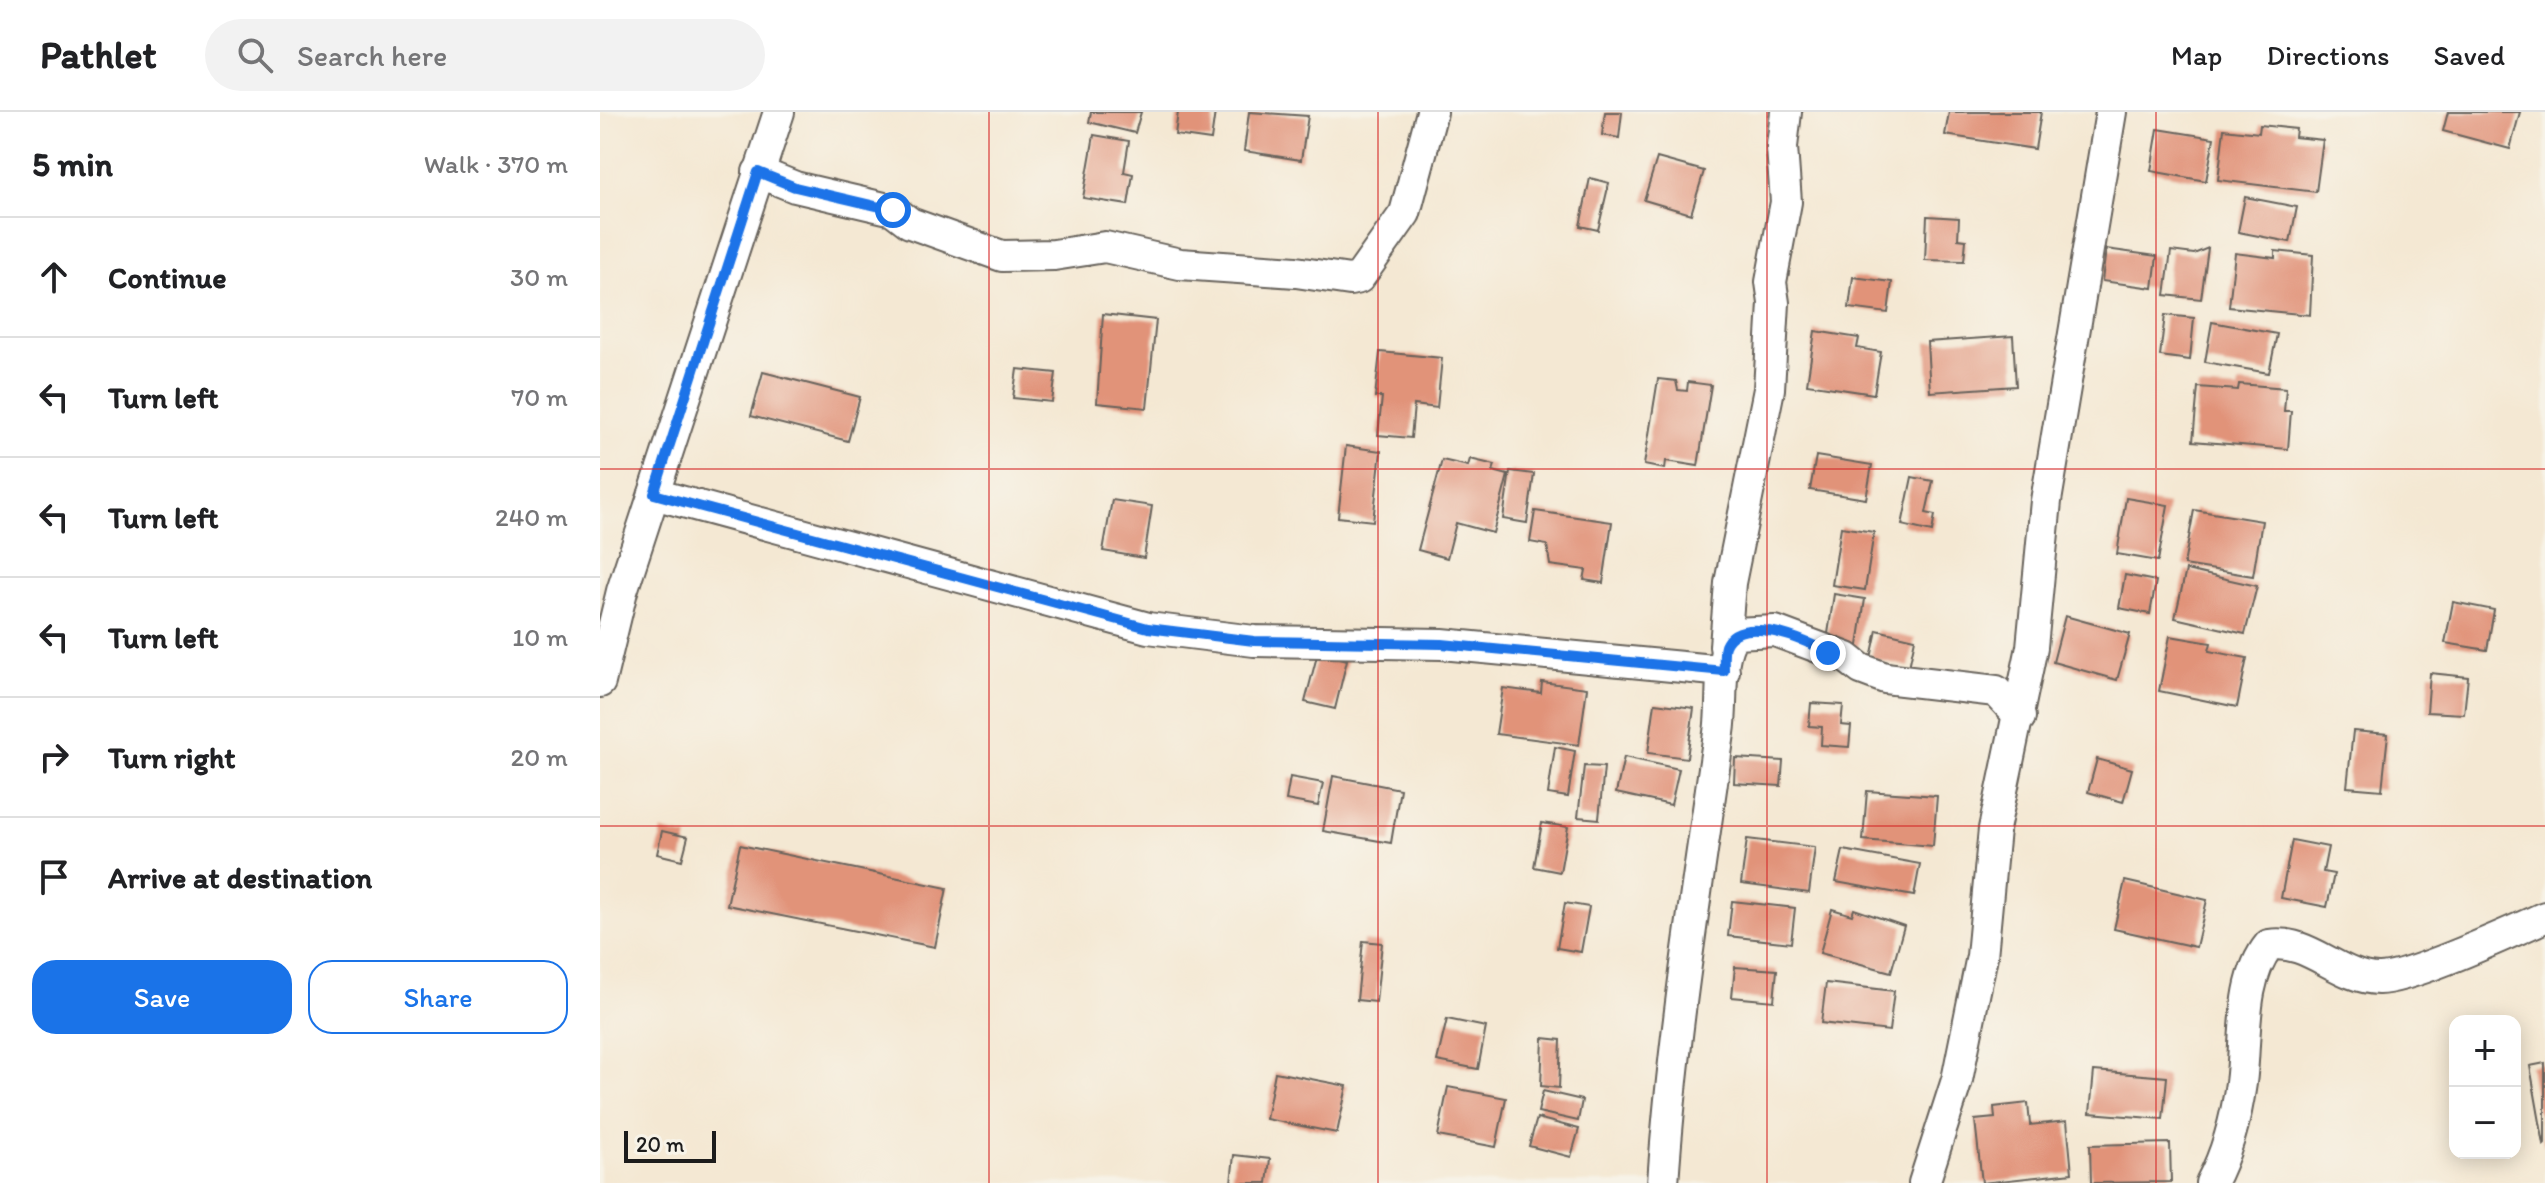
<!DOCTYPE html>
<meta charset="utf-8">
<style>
:root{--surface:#fff;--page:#f2f2f2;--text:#202124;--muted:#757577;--line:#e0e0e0;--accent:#1a73e8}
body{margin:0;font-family:Itim,sans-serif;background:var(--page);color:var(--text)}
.controls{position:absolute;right:24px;bottom:24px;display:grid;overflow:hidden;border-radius:16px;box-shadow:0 4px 20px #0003}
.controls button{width:72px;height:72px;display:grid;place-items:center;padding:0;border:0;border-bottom:2px solid var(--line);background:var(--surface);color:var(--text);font:40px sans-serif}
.scale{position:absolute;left:24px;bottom:20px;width:92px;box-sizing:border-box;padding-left:8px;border:4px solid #1c1c1c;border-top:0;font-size:22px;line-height:28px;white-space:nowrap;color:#1c1c1c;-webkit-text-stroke:6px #f7f3e8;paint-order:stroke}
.stop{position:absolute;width:24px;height:24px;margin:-18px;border:6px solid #1a73e8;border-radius:50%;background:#fff}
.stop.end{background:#1a73e8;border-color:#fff;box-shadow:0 2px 8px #0008}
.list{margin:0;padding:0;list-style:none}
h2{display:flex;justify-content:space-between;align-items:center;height:104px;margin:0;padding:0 32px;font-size:34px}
h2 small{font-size:26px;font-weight:400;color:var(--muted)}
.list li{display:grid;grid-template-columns:52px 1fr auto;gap:24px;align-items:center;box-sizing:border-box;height:120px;padding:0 32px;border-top:2px solid var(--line)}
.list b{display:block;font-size:30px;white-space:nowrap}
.list em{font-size:26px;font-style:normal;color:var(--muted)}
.actions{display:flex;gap:16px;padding:24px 32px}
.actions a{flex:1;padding:18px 0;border:2px solid var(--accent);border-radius:24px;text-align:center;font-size:28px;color:var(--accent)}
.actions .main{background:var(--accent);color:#fff}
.icon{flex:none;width:44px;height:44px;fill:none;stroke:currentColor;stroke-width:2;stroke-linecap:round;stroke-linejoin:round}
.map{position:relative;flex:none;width:1945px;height:1071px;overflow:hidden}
header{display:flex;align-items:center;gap:48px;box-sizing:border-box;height:112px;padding:0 40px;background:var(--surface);border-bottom:2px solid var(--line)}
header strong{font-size:38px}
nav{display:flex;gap:44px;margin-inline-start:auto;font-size:28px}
.search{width:560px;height:72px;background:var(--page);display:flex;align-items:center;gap:20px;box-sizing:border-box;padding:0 28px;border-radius:44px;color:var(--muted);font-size:30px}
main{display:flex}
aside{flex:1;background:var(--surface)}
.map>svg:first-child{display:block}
.building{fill:#e19379}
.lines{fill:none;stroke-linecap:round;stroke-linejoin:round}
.minor-casing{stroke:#68635c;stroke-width:34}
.minor{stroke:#fff;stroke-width:30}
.route{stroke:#1a73e8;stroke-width:10}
.grid{fill:none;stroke:#d62828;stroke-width:2;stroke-opacity:0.55}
</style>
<header>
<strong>Pathlet</strong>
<div class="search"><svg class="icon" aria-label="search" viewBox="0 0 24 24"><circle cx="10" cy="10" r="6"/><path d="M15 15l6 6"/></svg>Search here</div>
<nav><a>Map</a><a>Directions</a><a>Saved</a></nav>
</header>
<main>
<aside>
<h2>5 min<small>Walk · 370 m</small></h2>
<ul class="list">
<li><svg class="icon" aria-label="ahead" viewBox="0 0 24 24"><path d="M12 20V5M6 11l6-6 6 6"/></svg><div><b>Continue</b></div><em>30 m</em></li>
<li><svg class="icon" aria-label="left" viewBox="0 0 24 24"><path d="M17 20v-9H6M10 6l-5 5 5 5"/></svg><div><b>Turn left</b></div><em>70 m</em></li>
<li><svg class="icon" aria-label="left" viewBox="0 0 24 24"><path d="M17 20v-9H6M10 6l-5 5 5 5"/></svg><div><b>Turn left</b></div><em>240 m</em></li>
<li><svg class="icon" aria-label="left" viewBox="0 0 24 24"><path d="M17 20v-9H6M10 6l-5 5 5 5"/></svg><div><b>Turn left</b></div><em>10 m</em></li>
<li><svg class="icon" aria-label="right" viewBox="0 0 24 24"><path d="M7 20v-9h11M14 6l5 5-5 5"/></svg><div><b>Turn right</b></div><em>20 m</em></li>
<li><svg class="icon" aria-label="arrive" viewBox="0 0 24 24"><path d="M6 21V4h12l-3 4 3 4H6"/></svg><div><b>Arrive at destination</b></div></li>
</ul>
<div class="actions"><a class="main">Save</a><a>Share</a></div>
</aside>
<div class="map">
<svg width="1945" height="1071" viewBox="0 0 1945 1071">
<rect width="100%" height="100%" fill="#f7f3e8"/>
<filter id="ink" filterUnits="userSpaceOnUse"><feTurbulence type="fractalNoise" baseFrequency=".0125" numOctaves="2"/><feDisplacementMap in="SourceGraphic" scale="16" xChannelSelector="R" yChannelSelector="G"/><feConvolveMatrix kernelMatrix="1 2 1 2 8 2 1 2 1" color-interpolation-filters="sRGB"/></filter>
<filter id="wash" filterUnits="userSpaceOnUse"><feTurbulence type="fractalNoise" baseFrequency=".006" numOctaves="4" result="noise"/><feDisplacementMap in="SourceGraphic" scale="32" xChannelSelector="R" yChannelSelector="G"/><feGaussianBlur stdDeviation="1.8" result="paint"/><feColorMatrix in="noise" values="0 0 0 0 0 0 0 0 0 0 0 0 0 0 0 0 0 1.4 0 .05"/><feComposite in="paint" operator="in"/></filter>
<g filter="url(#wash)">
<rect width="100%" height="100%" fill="#f4e8d3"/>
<g id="blocks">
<!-- building -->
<g class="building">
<polygon points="491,0 541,0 535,21 489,10"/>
<polygon points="578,0 615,0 611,28 575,23"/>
<polygon points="649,0 708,4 701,48 644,39"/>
<polygon points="1005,0 1022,0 1019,26 1002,23"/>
<polygon points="1349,0 1441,0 1435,37 1345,23"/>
<polygon points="1848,0 1920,0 1910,37 1843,19"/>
<polygon points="1660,13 1696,17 1695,25 1723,28 1716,80 1618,68 1624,17 1659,21"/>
<polygon points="1558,17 1614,26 1606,69 1551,59"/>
<polygon points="494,23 529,29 524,60 533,62 528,93 483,86"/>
<polygon points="1057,46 1104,59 1091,102 1044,88"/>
<polygon points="990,66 1009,71 998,118 980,114"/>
<polygon points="1645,85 1697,95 1690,130 1638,120"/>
<polygon points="1327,104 1359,106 1358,127 1366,128 1364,149 1325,148"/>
<polygon points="1608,136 1601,187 1565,183 1571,139 1594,142"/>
<polygon points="1506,137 1557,144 1553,176 1502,169"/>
<polygon points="1675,139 1713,143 1710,203 1629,195 1635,141 1675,146"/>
<polygon points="1253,165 1292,170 1288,201 1249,196"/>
<polygon points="503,202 556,208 547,296 497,291"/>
<polygon points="1565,203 1594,206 1590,248 1560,244"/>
<polygon points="1612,210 1677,222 1669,261 1605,250"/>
<polygon points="1215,219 1259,226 1257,236 1281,240 1274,282 1207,272"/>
<polygon points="1413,224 1416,274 1330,280 1327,230"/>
<polygon points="780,240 842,246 837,296 814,293 811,326 778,323 782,285 775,285"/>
<polygon points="417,257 456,261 452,290 413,286"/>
<polygon points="163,260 260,285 248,329 151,304"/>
<polygon points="1058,267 1076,269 1078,278 1087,279 1088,270 1111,273 1098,354 1066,349 1065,357 1044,353"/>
<polygon points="1639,272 1686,276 1684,299 1691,299 1688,337 1593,329 1598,275 1638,278"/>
<polygon points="746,334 781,339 773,409 738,405"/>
<polygon points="1216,344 1272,353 1266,387 1210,378"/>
<polygon points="870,347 895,353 893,359 908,363 893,421 856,411 847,446 818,438 842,348 868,354"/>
<polygon points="910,359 934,362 927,411 903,407"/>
<polygon points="1312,365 1333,369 1326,401 1335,403 1332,420 1302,413"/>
<polygon points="1526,386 1568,393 1558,449 1517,442"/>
<polygon points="512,388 552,394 544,446 503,439"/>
<polygon points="1594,398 1662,409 1653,464 1584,453"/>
<polygon points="935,399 1012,410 1003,471 984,468 986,458 950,453 947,433 930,430"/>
<polygon points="1241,415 1274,420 1265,478 1232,473"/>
<polygon points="1586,458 1657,474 1645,522 1575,506"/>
<polygon points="1525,463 1556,469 1550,502 1519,496"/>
<polygon points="1234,482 1265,487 1257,540 1226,535"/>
<polygon points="1853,490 1894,498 1887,538 1845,531"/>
<polygon points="1465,504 1530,522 1517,568 1453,550"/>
<polygon points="1277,518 1315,527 1309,555 1271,546"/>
<polygon points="1570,524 1611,531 1609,539 1647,546 1637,595 1559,579"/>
<polygon points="718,540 747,548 735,597 705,590"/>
<polygon points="1830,561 1868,565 1864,602 1827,600"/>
<polygon points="942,570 987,576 979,633 896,622 903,576 941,581"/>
<polygon points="1055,591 1094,596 1087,646 1048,641"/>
<polygon points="1211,591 1243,593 1241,613 1251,614 1249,635 1221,633 1222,615 1209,614"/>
<polygon points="1753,619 1788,622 1782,678 1747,675"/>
<polygon points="955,635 975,639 968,685 948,682"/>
<polygon points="1024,645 1079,657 1071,693 1016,681"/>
<polygon points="1135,646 1183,649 1181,674 1134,671"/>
<polygon points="1497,647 1532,657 1523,690 1488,680"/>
<polygon points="984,654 1004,655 999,707 978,705"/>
<polygon points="733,664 800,677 791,731 723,719"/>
<polygon points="690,665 723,671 718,694 686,688"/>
<polygon points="1267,679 1337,684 1333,734 1263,728"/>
<polygon points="942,711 968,715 960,760 934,755"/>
<polygon points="62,719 88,725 82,748 57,742"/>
<polygon points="1147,727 1215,735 1209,781 1141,772"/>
<polygon points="1692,728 1728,735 1723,760 1734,762 1727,795 1681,786"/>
<polygon points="140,733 347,776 335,835 127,793"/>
<polygon points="1243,738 1320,752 1314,784 1236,770"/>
<polygon points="1525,769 1607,788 1596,835 1514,817"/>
<polygon points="1132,789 1195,796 1191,831 1128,824"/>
<polygon points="965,791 989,795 981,840 957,836"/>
<polygon points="1232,797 1252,803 1254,797 1304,814 1291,860 1220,841"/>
<polygon points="763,829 782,831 776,890 757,888"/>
<polygon points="1135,855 1177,858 1174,889 1132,885"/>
<polygon points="1226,871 1294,879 1289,919 1221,911"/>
<polygon points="847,907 886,915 878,957 837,949"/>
<polygon points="943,926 961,928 959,976 941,974"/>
<polygon points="1945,951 1945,1032 1944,1033 1930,954"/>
<polygon points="1494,959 1567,965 1563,1007 1490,1001"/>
<polygon points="675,960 747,974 737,1021 666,1007"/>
<polygon points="848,975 906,986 896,1035 838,1024"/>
<polygon points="943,979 982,988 978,1009 938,1000"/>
<polygon points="1428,991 1430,1013 1467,1009 1472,1061 1382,1071 1375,1008 1395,1006 1394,995"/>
<polygon points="937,1006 979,1017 971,1045 929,1034"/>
<polygon points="1570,1031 1571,1070 1491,1071 1490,1033"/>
<polygon points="634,1043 670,1047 667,1071 631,1071"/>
</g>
</g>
</g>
<g filter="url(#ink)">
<use href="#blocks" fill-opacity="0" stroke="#68635c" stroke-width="2"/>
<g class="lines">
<!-- minor casing -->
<g class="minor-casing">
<g id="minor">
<polyline points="158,60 195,75 293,98 310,111 402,144 454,143 505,135 580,152 696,160 750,168 759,166 805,101 832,0"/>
<polyline points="54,382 548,516 654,529 842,532 1124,559"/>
<polyline points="1125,534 1130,471 1169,277 1174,191 1171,170 1186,90 1182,35 1186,0"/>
<polyline points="0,570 22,479 179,0"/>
<path d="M1063 1071C1073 921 1098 771 1119 621 1124 590 1116 546 1135 521L1175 519 1247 546 1261 557 1285 566 1396 579 1420 605"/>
<polyline points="1324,1071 1357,968 1382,844 1394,717 1432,535 1446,389 1511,0"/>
<path d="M1611 1071C1628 1039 1636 1007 1641 971 1647 927 1640 869 1669 833 1708 826 1738 866 1778 867 1808 868 1913 819 1945 805"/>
</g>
</g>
<!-- minor -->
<use href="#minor" class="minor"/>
</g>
</g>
<g class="lines" filter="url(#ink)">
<!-- route -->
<path class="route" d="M293 98 195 75 158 60 54 382 548 516 654 529 842 532 1124 559C1124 552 1123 540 1125 534 1139 500 1207 528 1228 541"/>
</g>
<!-- grid -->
<path class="grid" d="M389 0V1071M778 0V1071M1167 0V1071M1556 0V1071M0 357H1945M0 714H1945"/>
</svg>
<div class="controls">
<button>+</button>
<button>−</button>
</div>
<div class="scale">20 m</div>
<div class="stop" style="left:293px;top:98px"></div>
<div class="stop end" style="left:1228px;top:541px"></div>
</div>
</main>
